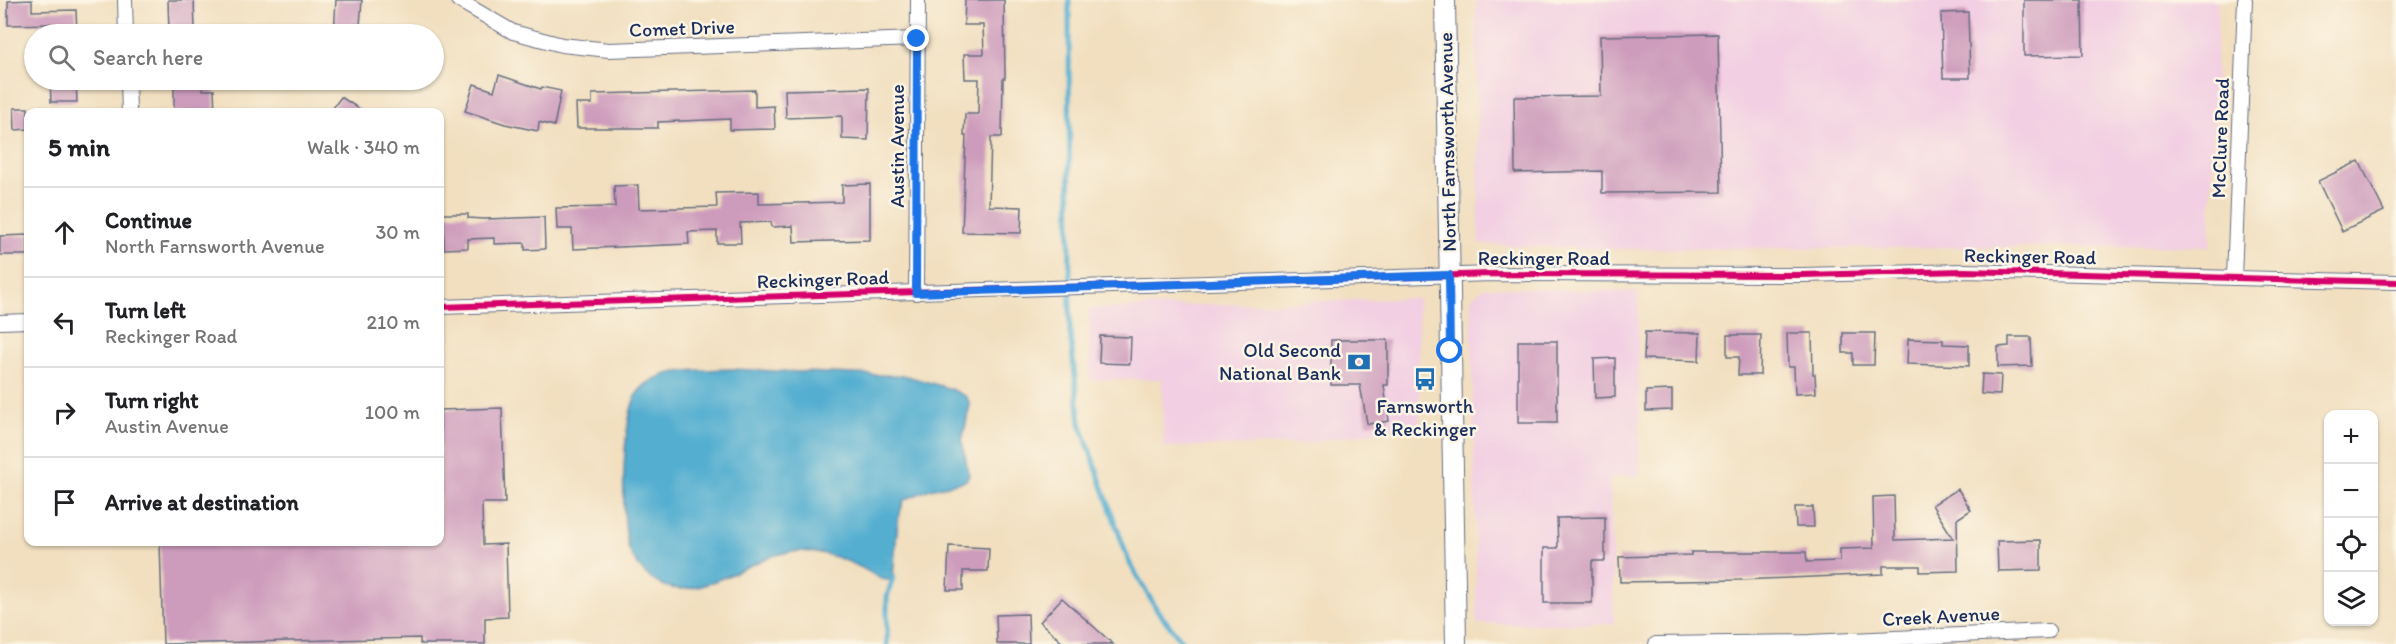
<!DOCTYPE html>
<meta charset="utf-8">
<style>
:root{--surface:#fff;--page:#f6f6f6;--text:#202124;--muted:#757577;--line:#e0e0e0}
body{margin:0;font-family:Itim,sans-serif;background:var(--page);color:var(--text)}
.controls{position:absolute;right:18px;bottom:18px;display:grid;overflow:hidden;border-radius:12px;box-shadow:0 2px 4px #0004}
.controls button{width:54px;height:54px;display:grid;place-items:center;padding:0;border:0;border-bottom:2px solid var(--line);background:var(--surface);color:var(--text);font:30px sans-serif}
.stop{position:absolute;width:18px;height:18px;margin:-14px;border:4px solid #1a73e8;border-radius:50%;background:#fff}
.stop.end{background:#1a73e8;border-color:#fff;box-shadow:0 2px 6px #0008}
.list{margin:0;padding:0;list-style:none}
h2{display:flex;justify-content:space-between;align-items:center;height:78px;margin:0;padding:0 24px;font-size:26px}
h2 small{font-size:20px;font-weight:400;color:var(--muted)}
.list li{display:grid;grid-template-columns:39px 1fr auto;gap:18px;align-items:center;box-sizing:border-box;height:90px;padding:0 24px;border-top:2px solid var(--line)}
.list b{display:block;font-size:22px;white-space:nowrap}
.list p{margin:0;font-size:20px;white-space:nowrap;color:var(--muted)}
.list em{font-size:20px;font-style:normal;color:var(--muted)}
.icon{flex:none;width:33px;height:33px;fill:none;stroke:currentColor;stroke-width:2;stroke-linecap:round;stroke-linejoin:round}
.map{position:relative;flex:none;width:2396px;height:644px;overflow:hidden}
.search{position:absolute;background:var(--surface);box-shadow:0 2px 4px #0004;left:24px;top:24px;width:420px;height:66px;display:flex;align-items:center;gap:15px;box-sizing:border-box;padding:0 21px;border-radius:33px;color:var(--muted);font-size:22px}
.panel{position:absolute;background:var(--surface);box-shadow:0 2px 4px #0004;left:24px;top:108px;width:420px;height:438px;border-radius:12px}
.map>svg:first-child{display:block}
.built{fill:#f2cfe2}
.water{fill:#52aed0;stroke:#366e97;stroke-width:1.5}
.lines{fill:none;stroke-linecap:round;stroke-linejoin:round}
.stream{stroke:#52aed0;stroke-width:5}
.building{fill:#cd9bbc}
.street-casing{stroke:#666d80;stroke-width:16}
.secondary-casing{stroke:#666d80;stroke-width:22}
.street{stroke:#fff;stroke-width:14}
.secondary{stroke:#fff;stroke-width:20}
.cycleway-casing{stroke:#fcf5e5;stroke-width:10}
.cycleway{stroke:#d6006c;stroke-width:6}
.route{stroke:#1a73e8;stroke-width:8}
.labels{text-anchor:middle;stroke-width:5;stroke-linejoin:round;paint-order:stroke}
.street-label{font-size:20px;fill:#1b2f5e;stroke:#fcf5e5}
.poi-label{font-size:20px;fill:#1b2f5e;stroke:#fcf5e5;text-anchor:end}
</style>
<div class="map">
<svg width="2396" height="644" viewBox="0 0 2396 644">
<rect width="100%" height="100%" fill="#fcf5e5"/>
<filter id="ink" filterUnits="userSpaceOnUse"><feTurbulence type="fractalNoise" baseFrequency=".0167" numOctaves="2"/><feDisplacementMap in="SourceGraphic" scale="12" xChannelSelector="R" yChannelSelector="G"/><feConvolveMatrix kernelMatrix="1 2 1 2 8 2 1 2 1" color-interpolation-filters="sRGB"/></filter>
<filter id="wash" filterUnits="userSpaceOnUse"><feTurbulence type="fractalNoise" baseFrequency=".008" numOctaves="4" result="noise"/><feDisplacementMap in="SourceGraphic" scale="24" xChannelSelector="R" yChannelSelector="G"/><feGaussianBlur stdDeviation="1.35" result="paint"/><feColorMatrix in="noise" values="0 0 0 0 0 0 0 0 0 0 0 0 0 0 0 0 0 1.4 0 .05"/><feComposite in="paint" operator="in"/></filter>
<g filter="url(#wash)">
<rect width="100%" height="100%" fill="#f1dfbf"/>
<!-- built -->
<g class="built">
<polygon points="1476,0 2218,0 2210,246 1605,249 1479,244"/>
<polygon points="1485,287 1638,292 1640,476 1610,477 1614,624 1477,624 1471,299"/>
<polygon points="1418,298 1420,424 1301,444 1163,447 1162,379 1090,380 1089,309"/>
</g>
<!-- water -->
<path class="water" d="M729 369 907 376 951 389 967 397 970 405 962 441 969 475 965 481 930 489 904 500 898 519 893 577 888 580 881 579C854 562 822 548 791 552 751 555 693 610 653 580 644 573 635 563 630 552 620 526 621 412 639 391 659 366 701 371 729 369Z"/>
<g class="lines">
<!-- stream -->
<g class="stream">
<polyline points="1069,0 1070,332 1080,423 1129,562 1157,610 1184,644"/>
<polyline points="887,644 887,597 893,577"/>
</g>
</g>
<g id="blocks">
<!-- building -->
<g class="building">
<polygon points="32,0 32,11 76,10 77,34 53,34 52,24 8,25 8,1"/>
<polygon points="168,0 194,0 195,29 169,30"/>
<polygon points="336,0 362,0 360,25 356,24 355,34 334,34"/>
<polygon points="965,0 1004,0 1005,78 1003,78 1002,137 991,137 989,206 1022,207 1021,233 962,232 966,136 964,136 965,114 978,114 979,79 965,79 964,54 984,54 983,25 964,25"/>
<polygon points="2024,0 2082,0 2083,55 2024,56"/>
<polygon points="1968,12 1970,78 1943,78 1941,13"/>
<polygon points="1718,34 1721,192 1602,193 1602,171 1515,173 1514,97 1601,96 1600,36"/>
<polygon points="499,75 541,89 542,87 561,91 554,126 539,122 538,131 505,124 465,111 474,84 494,91"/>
<polygon points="50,80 76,80 77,102 51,102"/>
<polygon points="174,80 202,80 203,90 214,90 215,112 174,112"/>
<polygon points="869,88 868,140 842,139 842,116 786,118 785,90"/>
<polygon points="755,90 755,107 774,106 775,129 730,130 730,119 658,122 658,128 577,128 576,104 592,104 592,94"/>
<polygon points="341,97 364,112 330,112"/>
<polygon points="14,108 28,108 28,129 15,130"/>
<polygon points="2359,161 2384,211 2342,231 2318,181"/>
<polygon points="870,184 870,240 794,242 793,226 772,227 771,222 740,223 741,243 717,243 717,231 688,232 689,244 573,249 572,229 557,229 556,208 615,207 614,186 638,185 639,209 717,207 716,193 759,192 759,204 842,202 842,185"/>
<polygon points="443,214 468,214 468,218 483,219 544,217 545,249 525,250 525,243 494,244 494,238 468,239 468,248 444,249"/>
<polygon points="28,235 28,255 0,255 0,236"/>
<polygon points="1645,332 1700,333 1699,361 1644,359"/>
<polygon points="1787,333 1812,333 1813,374 1815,374 1816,393 1795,394 1794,367 1788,367"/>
<polygon points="1843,333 1875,333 1874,365 1853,365 1853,353 1843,353"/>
<polygon points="1727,335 1761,335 1760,375 1738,375 1739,357 1727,357"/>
<polygon points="1100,336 1131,337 1130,364 1099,363"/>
<polygon points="2009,337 2031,337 2032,366 1998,367 1998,347 2009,346"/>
<polygon points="1908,339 1943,340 1943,344 1969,345 1969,366 1907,364"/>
<polygon points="1331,340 1388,340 1388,385 1384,385 1389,421 1369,424 1367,423 1360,385 1331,385"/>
<rect x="1518" y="341" width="39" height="82"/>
<polygon points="1615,358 1615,397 1595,398 1594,359"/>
<polygon points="1982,374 2001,375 2000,395 1981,394"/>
<polygon points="1672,390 1672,410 1646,411 1646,391"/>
<polygon points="502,408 505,503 482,503 483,545 506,544 508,617 485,618 485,644 420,644 420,638 163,644 160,542 440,542 440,410"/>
<polygon points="1958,489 1971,510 1957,519 1958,571 1920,572 1920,566 1883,566 1883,574 1740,580 1620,582 1619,557 1691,555 1691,552 1806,552 1807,562 1840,561 1840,549 1874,548 1873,497 1894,496 1895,540 1953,538 1932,505"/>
<polygon points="1795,507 1813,507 1814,527 1796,527"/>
<polygon points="1605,517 1605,561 1592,561 1592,603 1544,603 1544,548 1558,548 1557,518"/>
<polygon points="2041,540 2041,570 1998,571 1997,541"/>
<polygon points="949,546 989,548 988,571 963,571 963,590 947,590"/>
<polygon points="1062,598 1113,644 1064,644 1040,622"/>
<polygon points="1028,614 1029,644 997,644 996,615"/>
</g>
</g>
</g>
<g filter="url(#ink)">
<use href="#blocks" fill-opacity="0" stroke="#666d80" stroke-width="1.5"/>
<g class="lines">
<!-- street casing -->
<g class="street-casing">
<g id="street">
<polyline points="125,0 126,34"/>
<polyline points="458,0 513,32 562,45 609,50 917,39"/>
<polyline points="128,80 129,112"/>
<polyline points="2234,278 2245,0"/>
<polyline points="916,293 918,0"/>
<polyline points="440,307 1492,274 1802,275 1964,271 2396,282"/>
<polyline points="0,322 28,321"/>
<polyline points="1656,644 1809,642 2048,631"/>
</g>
</g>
<!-- secondary casing -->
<g class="secondary-casing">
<polyline id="secondary" points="1445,0 1456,644"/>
</g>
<!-- street -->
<use href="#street" class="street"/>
<!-- secondary -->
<use href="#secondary" class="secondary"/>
<!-- cycleway casing -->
<g class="cycleway-casing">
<polyline id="cycleway" points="440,307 1492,274 1802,275 1964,271 2396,282"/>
</g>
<!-- cycleway -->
<use href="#cycleway" class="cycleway"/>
</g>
</g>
<g class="lines" filter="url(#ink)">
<!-- route -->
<polyline class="route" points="917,39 916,293 1449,275 1450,351"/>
</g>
<!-- icons -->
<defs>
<g id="bank-bare" transform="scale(1.8)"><path d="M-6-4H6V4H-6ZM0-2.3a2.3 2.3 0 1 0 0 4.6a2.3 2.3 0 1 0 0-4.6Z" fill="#1f6fb2" stroke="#fcf5e5" stroke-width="2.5" paint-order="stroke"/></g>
<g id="bus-bare" transform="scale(1.8)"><path d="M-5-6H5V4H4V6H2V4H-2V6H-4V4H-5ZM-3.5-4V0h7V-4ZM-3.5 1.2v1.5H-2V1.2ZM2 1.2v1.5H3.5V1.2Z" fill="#1f6fb2" stroke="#fcf5e5" stroke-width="2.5" paint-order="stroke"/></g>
</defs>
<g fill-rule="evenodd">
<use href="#bank-bare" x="1359" y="362"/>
<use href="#bus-bare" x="1425" y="379"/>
</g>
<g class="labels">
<!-- street labels -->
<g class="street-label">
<text transform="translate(682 28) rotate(-2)" y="7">Comet Drive</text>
<text transform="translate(2220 138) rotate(-88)" y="7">McClure Road</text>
<text transform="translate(1447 142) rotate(-91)" y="7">North Farnsworth Avenue</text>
<text transform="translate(897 146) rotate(-90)" y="7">Austin Avenue</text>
<text transform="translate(2030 256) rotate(1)" y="7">Reckinger Road</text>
<text x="1544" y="265">Reckinger Road</text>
<text transform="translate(823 279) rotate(-2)" y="7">Reckinger Road</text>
<text transform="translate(1941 616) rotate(-3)" y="7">Creek Avenue</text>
</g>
<!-- poi labels -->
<g class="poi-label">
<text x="1341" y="357">Old Second<tspan x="1341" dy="23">National Bank</tspan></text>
<text x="1425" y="413" text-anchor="middle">Farnsworth<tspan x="1425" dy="23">&amp; Reckinger</tspan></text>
</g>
</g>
</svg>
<div class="controls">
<button>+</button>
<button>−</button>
<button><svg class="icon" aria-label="locate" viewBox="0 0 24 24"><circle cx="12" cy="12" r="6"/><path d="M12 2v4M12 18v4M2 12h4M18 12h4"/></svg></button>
<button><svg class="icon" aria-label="layers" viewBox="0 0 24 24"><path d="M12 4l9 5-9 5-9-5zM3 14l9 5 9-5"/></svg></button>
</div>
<div class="stop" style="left:1450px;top:351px"></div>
<div class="stop end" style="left:917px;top:39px"></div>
<div class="search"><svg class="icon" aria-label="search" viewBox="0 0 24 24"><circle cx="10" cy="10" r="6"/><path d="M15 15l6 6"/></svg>Search here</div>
<section class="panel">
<h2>5 min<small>Walk · 340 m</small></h2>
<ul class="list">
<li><svg class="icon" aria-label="ahead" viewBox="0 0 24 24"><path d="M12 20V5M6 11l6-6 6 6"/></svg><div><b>Continue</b><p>North Farnsworth Avenue</p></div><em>30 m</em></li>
<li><svg class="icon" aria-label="left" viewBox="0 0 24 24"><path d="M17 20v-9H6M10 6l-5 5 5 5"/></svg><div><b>Turn left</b><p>Reckinger Road</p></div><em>210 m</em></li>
<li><svg class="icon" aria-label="right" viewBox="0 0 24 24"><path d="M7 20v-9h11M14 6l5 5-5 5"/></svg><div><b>Turn right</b><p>Austin Avenue</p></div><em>100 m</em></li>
<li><svg class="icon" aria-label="arrive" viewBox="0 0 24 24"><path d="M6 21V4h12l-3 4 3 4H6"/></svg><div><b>Arrive at destination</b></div></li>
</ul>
</section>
</div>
